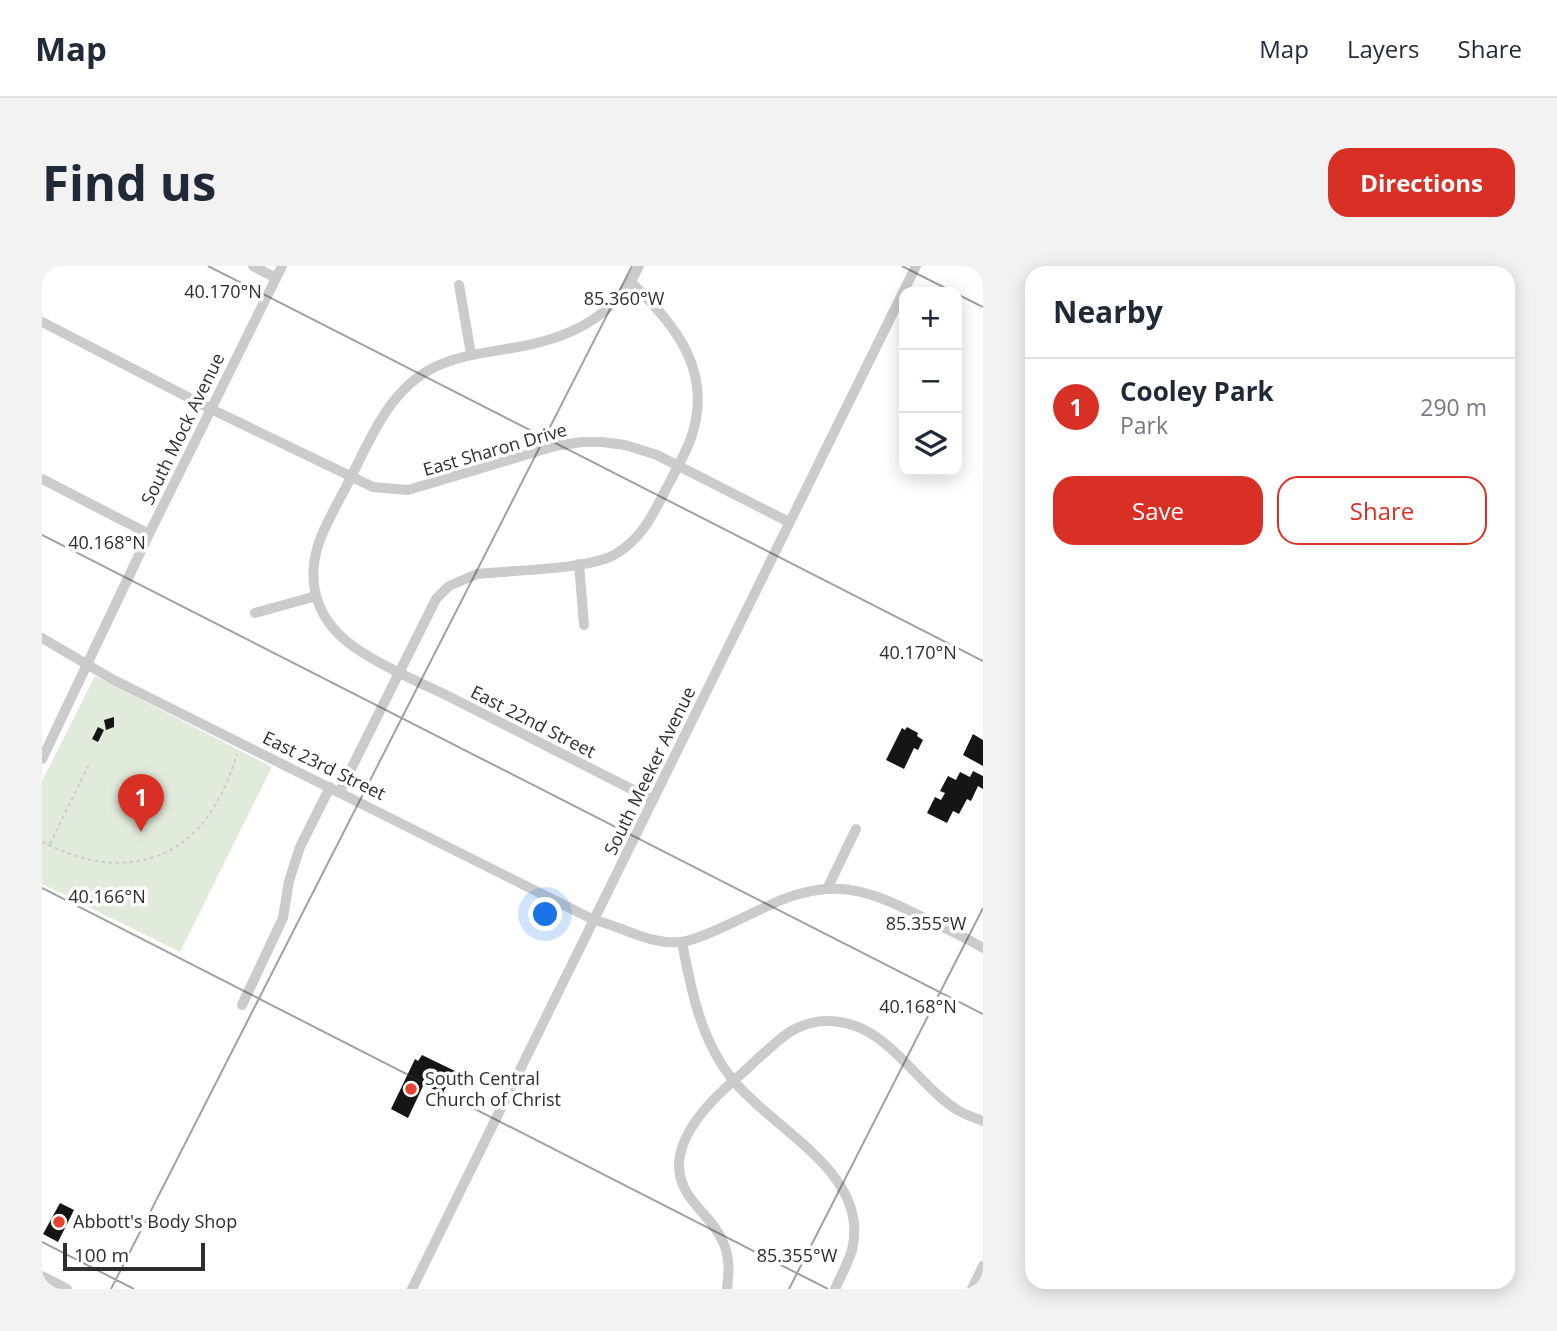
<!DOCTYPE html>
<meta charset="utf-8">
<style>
:root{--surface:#fff;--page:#f2f2f3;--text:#1f2937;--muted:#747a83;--line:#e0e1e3;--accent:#d93025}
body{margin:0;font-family:"Open Sans",sans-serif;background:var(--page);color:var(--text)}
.controls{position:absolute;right:21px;top:21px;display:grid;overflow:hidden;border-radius:14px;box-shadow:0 4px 18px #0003}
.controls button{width:63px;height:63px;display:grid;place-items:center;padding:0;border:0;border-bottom:2px solid var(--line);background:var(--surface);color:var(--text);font:35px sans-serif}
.scale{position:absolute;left:21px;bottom:18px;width:142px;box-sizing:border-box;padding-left:7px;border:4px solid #2e2e2e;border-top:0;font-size:19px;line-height:24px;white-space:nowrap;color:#2e2e2e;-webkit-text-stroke:5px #fff;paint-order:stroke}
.you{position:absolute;left:504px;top:649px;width:24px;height:24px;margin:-18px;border:5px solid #fff;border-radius:50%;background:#1a73e8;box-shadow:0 0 0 10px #1a73e833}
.badge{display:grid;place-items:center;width:46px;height:46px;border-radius:50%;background:var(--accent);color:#fff;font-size:23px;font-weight:700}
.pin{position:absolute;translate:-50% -58px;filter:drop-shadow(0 2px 4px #0008)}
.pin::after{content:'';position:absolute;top:37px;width:24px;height:21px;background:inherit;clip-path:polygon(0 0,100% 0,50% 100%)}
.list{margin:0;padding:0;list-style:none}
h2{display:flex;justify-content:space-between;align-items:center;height:91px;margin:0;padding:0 28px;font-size:30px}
h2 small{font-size:23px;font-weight:400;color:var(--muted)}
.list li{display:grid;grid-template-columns:46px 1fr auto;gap:21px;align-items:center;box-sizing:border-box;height:98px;padding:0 28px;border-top:2px solid var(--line)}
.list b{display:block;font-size:26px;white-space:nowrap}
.list p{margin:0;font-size:23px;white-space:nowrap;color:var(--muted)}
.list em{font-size:23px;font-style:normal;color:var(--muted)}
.actions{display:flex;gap:14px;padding:21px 28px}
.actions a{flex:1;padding:16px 0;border:2px solid var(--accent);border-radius:21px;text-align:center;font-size:24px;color:var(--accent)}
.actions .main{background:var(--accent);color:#fff}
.icon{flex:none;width:38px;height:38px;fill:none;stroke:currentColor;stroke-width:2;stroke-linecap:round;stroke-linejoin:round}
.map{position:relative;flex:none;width:941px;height:1023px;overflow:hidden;border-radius:21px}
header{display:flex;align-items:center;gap:42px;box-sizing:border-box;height:98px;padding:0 35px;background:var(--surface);border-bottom:2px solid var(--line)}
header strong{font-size:33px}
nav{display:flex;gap:38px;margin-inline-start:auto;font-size:24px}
.intro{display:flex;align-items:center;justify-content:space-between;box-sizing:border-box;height:168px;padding:0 42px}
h1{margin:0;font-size:49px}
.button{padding:18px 32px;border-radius:21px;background:var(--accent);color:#fff;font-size:24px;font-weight:700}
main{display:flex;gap:42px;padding:0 42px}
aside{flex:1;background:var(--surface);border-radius:21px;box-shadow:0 4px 18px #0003}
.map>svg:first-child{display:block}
.green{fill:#e1ebdb}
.building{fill:#151515}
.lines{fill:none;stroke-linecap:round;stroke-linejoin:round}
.path{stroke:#cbcbcb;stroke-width:2;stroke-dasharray:3.5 3.5;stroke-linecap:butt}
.street{stroke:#cbcbcb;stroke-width:10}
.ticks{fill:none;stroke:#2e2e2e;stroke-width:2;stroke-opacity:0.45}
.poi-dot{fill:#e44431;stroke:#fff;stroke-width:2.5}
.labels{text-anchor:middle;stroke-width:7;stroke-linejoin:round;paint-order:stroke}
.street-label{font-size:18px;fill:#2e2e2e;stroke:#fff}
.poi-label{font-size:18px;fill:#2e2e2e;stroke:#fff;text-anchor:start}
.ticks-label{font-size:18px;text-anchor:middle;fill:#2e2e2e;stroke:#fff;stroke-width:7;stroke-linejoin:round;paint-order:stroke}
</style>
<header>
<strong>Map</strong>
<nav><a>Map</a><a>Layers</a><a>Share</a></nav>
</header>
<div class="intro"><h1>Find us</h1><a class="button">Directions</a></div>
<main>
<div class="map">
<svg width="941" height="1023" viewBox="0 0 941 1023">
<rect width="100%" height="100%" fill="#fff"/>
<!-- green -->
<polygon class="green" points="53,410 230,501 138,686 0,618 0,515"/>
<!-- building -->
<g class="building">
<polygon points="72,451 72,461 64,464 62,454"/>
<polygon points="56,461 62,464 56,476 50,473"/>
<polygon points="865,461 876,467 875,470 881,474 876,484 872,482 862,503 844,494 860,462 863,464"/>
<polygon points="931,468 941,474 941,500 921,489"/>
<polygon points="931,505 941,510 941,523 936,520 929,535 925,533 917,548 911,545 905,557 885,547 893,531 899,534 903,527 898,525 906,510 914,514 918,506 928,511"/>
<polygon points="380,789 413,805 400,828 382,818 366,852 349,843 373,793 376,795"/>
<polygon points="18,937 32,944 16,976 1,968"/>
</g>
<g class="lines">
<!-- path -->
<g class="path">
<path d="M0 576C20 585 40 594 61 596 137 603 175 554 195 488"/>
<polyline points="8,578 48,496"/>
</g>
<!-- street -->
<g class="street">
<polyline points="211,0 234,12"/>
<path d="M597 0C571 53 526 73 470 82 443 87 418 89 393 101 345 124 327 177 304 221 287 254 265 286 273 325 277 344 288 361 302 373 326 394 374 415 404 429 473 464 542 499 611 534"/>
<polyline points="417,19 429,88"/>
<polyline points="0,56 169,143 331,221 366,224 513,180 540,176 560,176 583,179 615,189 747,256"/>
<polyline points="0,213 107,268"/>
<polyline points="537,298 542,359"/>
<polyline points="213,347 274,330"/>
<path d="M0 372 70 413 552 654C582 661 607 679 639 676 659 674 707 648 728 639 790 610 826 623 884 653 903 662 923 671 941 682"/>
<polyline points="0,493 107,268 240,0"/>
<path d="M298 525 394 333 407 320 435 308C470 304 543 304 572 289 599 274 611 249 624 223 632 208 641 192 648 175 673 107 635 61 589 16"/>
<polyline points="785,623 814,563"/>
<path d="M640 676C649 724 659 775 691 814 731 864 829 907 810 984 806 997 799 1010 793 1023"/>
<polyline points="200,739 241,652 247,615 258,581 288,521"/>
<polyline points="0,1010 25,1023"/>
<polyline points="370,1023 874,0"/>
<path d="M685 1023C687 1007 688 991 681 976 669 947 638 935 637 900 637 866 672 831 697 810 714 795 730 778 749 765 760 759 772 755 784 755 845 754 871 817 917 845 924 849 933 852 941 855"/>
<polyline points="930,1023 941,1000"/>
</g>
</g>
<!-- ticks -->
<path class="ticks" d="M166 0 941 395M860 0 911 26M915 28 941 41M0 269 941 748M0 622 786 1023M0 976 92 1023M69 1023 590 0M747 1023 941 642"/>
<!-- markers -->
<g class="poi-dot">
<circle cx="369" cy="823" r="7"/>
<circle cx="17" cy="956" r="7"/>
</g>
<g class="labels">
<!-- street labels -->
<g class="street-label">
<text transform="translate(141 163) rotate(-64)" y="6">South Mock Avenue</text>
<text transform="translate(453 184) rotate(-16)" y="6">East Sharon Drive</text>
<text transform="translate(491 456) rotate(27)" y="6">East 22nd Street</text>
<text transform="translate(282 500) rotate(26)" y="6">East 23rd Street</text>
<text transform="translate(608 505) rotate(-64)" y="6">South Meeker Avenue</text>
</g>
<!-- poi labels -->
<g class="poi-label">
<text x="383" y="819">South Central<tspan x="383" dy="21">Church of Christ</tspan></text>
<text x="31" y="962">Abbott's Body Shop</text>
</g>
</g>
<g class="ticks-label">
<text x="181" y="32">40.170°N</text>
<text x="582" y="39">85.360°W</text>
<text x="65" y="283">40.168°N</text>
<text x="876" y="393">40.170°N</text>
<text x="65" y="637">40.166°N</text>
<text x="884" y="664">85.355°W</text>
<text x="876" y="747">40.168°N</text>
<text x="755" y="996">85.355°W</text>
</g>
</svg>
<div class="controls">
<button>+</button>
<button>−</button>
<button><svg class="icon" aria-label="layers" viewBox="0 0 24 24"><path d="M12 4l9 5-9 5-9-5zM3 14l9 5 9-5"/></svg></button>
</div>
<div class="scale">100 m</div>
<div class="you"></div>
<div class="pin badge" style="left:99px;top:566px">1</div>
</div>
<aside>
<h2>Nearby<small></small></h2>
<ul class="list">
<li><span class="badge">1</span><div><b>Cooley Park</b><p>Park</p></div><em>290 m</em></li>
</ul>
<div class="actions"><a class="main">Save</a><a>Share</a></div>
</aside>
</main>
